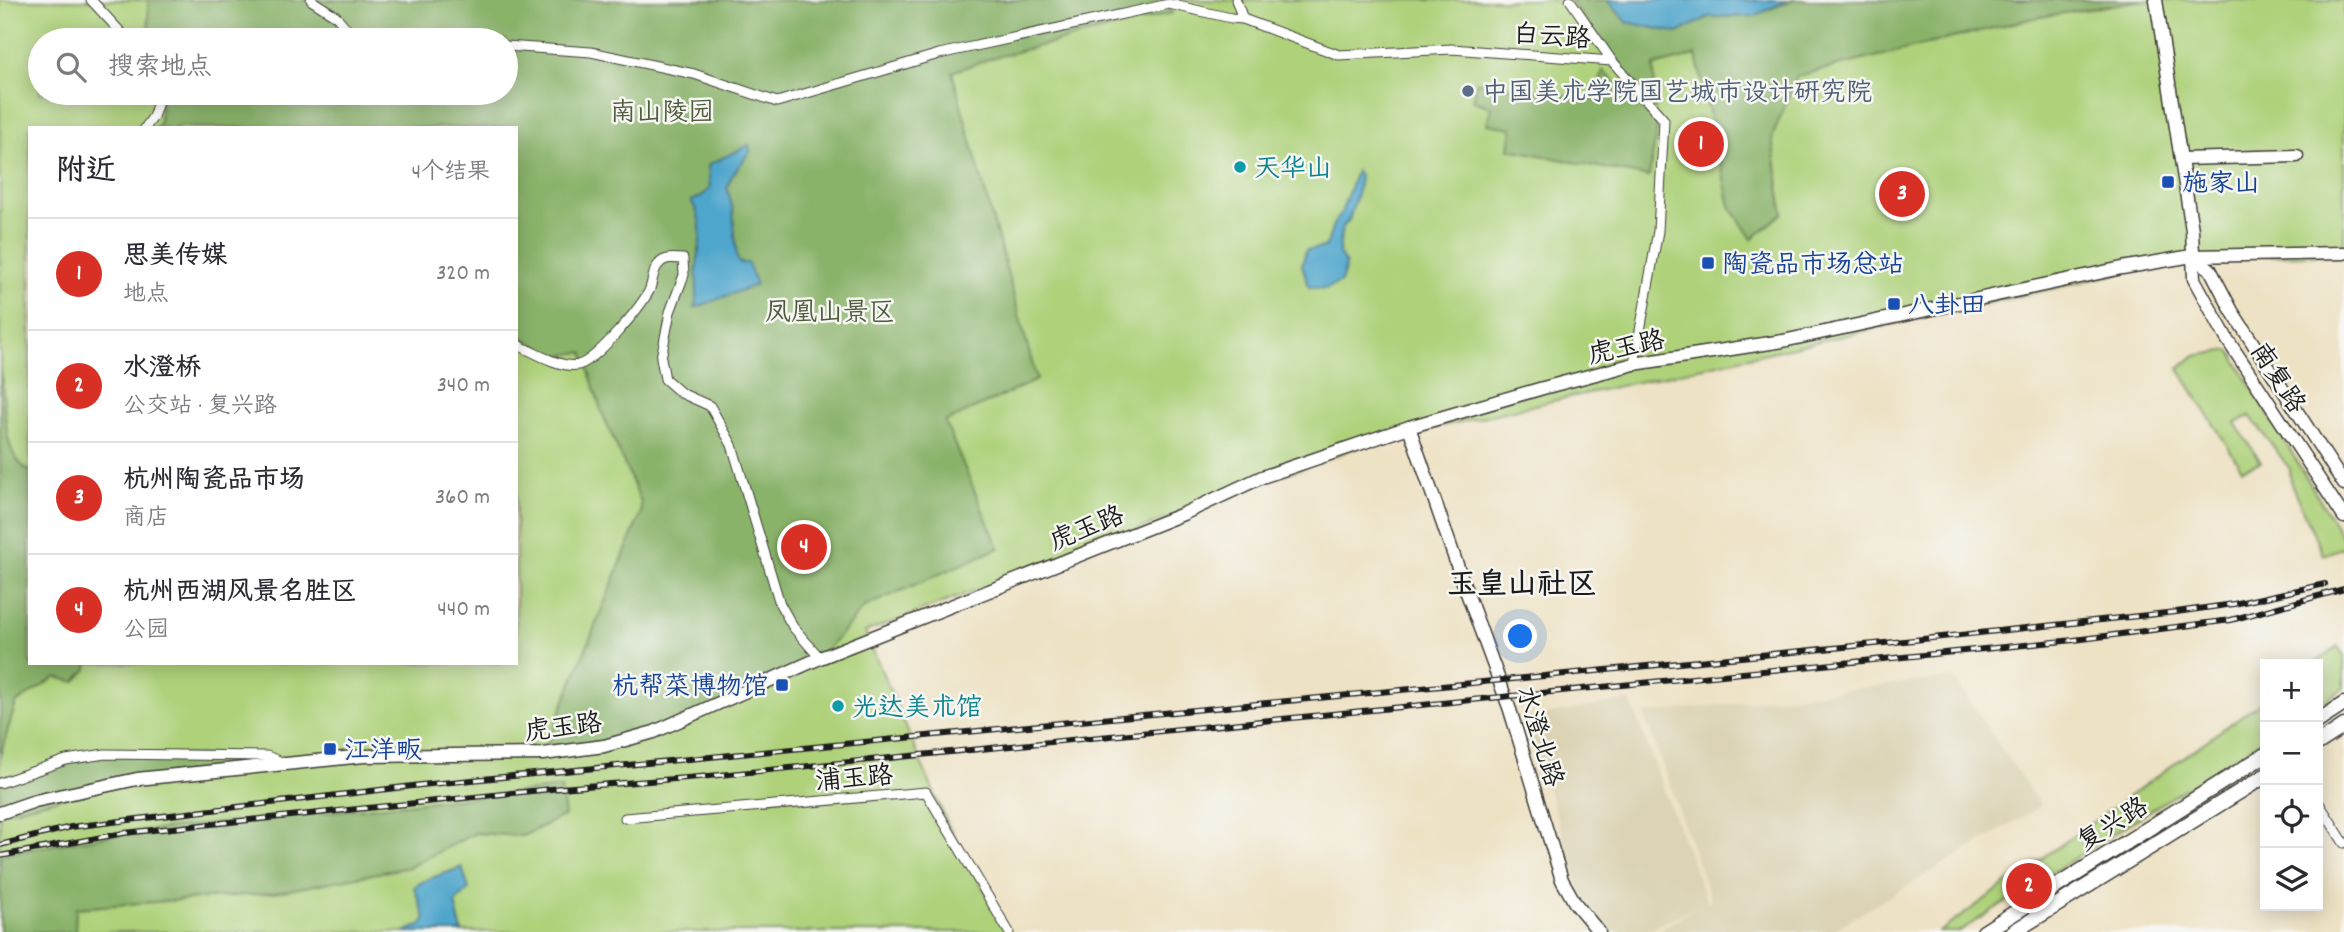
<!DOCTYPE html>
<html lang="zh">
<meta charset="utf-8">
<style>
:root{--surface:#fff;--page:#f2f2f3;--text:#2b2b33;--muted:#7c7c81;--line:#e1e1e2;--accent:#d93025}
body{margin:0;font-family:Dekko,"LXGW WenKai TC",sans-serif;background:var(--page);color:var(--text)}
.controls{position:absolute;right:21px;bottom:21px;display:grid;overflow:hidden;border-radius:0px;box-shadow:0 4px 18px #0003}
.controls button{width:63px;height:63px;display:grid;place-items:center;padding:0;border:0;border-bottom:2px solid var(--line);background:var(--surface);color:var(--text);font:35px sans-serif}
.you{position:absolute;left:1521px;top:637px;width:24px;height:24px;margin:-18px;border:5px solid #fff;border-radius:50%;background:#1a73e8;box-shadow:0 0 0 10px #1a73e833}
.badge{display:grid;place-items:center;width:46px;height:46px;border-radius:50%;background:var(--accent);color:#fff;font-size:23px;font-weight:700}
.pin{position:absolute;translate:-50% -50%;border:4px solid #fff;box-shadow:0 2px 7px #0006}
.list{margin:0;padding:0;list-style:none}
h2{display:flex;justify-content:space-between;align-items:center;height:91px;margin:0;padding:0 28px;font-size:30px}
h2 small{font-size:23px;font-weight:400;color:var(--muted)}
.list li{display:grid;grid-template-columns:46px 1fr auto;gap:21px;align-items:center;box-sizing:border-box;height:112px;padding:0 28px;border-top:2px solid var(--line)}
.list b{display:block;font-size:26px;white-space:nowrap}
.list p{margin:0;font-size:23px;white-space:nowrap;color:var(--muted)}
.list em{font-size:23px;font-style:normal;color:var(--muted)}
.icon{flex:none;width:38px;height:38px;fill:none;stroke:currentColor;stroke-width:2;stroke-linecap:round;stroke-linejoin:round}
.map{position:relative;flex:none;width:2344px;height:932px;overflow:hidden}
.search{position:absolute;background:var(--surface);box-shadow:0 4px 18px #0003;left:28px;top:28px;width:490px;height:77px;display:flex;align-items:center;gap:18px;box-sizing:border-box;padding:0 24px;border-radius:38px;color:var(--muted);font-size:26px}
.panel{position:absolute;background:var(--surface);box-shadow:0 4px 18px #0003;left:28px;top:126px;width:490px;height:539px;border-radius:0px}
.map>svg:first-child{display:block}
.built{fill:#dbd3b4}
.green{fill:#aed17a;stroke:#65764b;stroke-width:2;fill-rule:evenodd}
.forest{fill:#8ab36a;stroke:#536843;stroke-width:2}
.water{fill:#50a6cc;stroke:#366174;stroke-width:2}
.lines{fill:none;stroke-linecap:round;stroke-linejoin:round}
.street-casing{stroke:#3c3a35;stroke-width:11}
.secondary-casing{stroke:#3c3a35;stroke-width:15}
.primary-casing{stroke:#3c3a35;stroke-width:17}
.street{stroke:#fff;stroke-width:9}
.secondary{stroke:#fff;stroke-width:12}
.primary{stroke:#fff;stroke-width:14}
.rail-casing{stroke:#1c1c1c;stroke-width:6}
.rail{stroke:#f6f6f2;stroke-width:3.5;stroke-dasharray:10;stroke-linecap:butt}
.service-dot{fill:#5c6f8a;stroke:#f6f6f2;stroke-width:2.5}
.culture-dot{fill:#0f9aa8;stroke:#f6f6f2;stroke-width:2.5}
.transit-dot{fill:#1a4fb4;stroke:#f6f6f2;stroke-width:2.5}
.labels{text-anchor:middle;stroke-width:5;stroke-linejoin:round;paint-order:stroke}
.street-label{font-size:26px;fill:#1c1c1c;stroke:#f6f6f2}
.service-label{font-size:26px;fill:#4e5e75;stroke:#f6f6f2;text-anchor:start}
.park-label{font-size:26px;fill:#4f5b3d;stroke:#f6f6f2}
.culture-label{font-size:26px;fill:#0d838f;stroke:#f6f6f2;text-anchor:start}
.transit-label{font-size:26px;fill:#164399;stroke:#f6f6f2;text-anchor:start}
.quarter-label{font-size:30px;font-weight:bold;fill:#1c1c1c;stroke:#f6f6f2}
</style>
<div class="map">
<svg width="2344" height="932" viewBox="0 0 2344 932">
<rect width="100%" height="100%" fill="#f6f6f2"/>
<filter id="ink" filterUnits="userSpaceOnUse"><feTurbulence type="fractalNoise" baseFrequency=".0143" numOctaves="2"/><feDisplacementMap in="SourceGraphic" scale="14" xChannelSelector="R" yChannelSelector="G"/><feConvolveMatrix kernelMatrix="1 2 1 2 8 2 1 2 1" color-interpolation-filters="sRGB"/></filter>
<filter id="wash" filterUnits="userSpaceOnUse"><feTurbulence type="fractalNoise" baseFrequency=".00686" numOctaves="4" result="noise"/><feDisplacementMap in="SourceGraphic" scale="28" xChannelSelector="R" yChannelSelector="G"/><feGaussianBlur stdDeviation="1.57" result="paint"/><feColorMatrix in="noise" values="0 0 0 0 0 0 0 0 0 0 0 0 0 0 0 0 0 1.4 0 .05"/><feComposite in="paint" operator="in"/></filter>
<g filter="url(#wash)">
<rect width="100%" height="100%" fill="#eee2c5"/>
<!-- built -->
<polygon class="built" points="1953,677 2041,806 1830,932 1656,932 1697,907 1643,932 1610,932 1580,892 1526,718 1630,700 1707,902 1711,899 1644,714"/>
<!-- green -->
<g class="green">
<path d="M0 0H2344V254L2223 257 2144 268 1371 442 865 632 948 825 1008 932H0ZM40 40H506V93H40ZM30 128H516V663H30Z"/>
<polygon points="2230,350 2344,540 2344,547 2323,555 2291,484 2290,469 2250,416 2235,423 2261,462 2242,469 2179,369 2194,356"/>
<polygon points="2338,647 2344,655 2344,688 2318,705 2318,664 2314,664"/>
<polygon points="2265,699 2265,738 1958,932 1939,932"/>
</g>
<!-- forest -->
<g class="forest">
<polygon points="148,0 1167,0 1172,13 992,58 952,72 1037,380 945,422 999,548 864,607 820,658 654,732 543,754 641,513 641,502 602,413 583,352 554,356 516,333 516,128 155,128 160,122 161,93 506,93 506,40 149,40"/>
<polygon points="1570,0 1607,0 1627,22 1677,33 1708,17 1750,16 1795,0 2143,0 2034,18 1797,76 1772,138 1783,213 1752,239 1730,206 1696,55 1654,66 1655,110"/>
<polygon points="1603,71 1658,123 1649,177 1509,149 1512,128 1487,124 1491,107 1473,101 1477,82 1596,100"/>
<path d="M0 359C1 374 3 388 4 403 7 430 5 455 30 472V663H88L87 669 75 682 56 677 16 703 0 756Z"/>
<polygon points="105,754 267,756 288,765 137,779 0,813 0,783 66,760"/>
<polygon points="561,788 565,815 523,836 475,833 409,867 273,893 76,908 75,932 0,932 0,856 8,853 124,833"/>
</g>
<!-- water -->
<g class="water">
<polygon points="1607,0 1788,0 1754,16 1708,17 1678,33 1627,22"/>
<path d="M749 145 750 151 732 176 727 187 733 210 737 259 740 263H748L756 285 694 308C700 293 695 281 697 265 700 243 705 220 691 201L701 197 710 188 708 165Z"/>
<polygon points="1356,171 1360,176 1358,191 1349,220 1342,228 1339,253 1346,265 1341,282 1326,289 1309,287 1302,265 1306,250 1326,247 1333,225 1341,213"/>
<path d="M462 867 469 889 455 903 462 932H404L422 925 425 918 414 887C429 876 446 874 462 867Z"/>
</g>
</g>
<g filter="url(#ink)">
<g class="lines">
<!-- street casing -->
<g class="street-casing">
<g id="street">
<polyline points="91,0 128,40"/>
<polyline points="311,0 336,16 356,40"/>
<polyline points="1236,0 1243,19"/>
<polyline points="1570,0 1612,61 1664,120 1658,231 1634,364"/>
<polyline points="506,46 591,52 694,74 777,102 939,54 1169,4 1231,18 1243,19 1339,55 1452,49 1612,61"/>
<polyline points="145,128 153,117 161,93"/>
<path d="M516 344C531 351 562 369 578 365 596 361 640 308 649 291 653 283 652 272 658 265 664 257 673 258 683 259L684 275 670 312 661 358 665 379 681 393 710 406 732 445 780 604 793 627 820 658"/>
<polyline points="0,783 66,760 105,754 267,756 284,763"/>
<polyline points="2318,802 2344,843"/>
<polyline points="625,818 926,792 1009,932"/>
</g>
</g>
<!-- secondary casing -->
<g class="secondary-casing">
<g id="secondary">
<polyline points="2156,0 2192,230 2194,279 2227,339 2344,517"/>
<polyline points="2181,159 2297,156"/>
<polyline points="2192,256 2210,269 2232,311 2344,484"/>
<polyline points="1409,427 1463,582 1510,710 1562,880 1575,903 1599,932"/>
<polyline points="0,813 35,801 137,779 364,756 543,754 604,746 654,732 820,658 1183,514 1262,477 1409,427 1543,388 1634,364 1783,341 2122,268 2192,256 2344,253"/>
</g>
</g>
<!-- primary casing -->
<g class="primary-casing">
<g id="primary">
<polyline points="2318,721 2344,704"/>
<polyline points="2318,743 2344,726"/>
<polyline points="1984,932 2265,755"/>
<polyline points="2013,932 2265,776"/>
</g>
</g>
<!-- street -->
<use href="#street" class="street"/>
<!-- secondary -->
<use href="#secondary" class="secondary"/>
<!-- primary -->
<use href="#primary" class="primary"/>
<!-- rail casing -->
<g class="rail-casing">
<g id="rail">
<polyline points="0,845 71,827 421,785 1895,642 2176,612 2234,604 2325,584"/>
<polyline points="0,856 124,833 561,788 699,777 2074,640 2231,620 2344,589"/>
</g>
</g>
<!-- rail -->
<use href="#rail" class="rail"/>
</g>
</g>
<!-- markers -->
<circle class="service-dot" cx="1468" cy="91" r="7"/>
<g class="culture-dot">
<circle cx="1240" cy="167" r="7"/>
<circle cx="838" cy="706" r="7"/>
</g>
<g class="transit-dot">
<rect x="2161" y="175" width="14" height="14" rx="3.5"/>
<rect x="1701" y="256" width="14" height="14" rx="3.5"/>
<rect x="1887" y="297" width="14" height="14" rx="3.5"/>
<rect x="775" y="678" width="14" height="14" rx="3.5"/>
<rect x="323" y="742" width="14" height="14" rx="3.5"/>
</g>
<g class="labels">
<!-- street labels -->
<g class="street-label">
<text transform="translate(1552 35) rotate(4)" y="9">白云路</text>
<text transform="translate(1626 346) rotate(-12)" y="9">虎玉路</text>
<text transform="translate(2279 377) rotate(57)" y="9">南复路</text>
<text transform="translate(1086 527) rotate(-22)" y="9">虎玉路</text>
<text transform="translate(563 726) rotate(-7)" y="9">虎玉路</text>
<text transform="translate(1541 736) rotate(73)" y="9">水澄北路</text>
<text transform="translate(854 777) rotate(-5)" y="9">浦玉路</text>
<text transform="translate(2112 823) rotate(-32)" y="9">复兴路</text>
</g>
<!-- service labels -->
<g class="service-label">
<text x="1482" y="100">中国美术学院国艺城市设计研究院</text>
</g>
<!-- park labels -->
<g class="park-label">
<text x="662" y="120">南山陵园</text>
<text x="830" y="320">凤凰山景区</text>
</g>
<!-- culture labels -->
<g class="culture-label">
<text x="1254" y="176">天华山</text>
<text x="852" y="715">光达美术馆</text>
</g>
<!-- transit labels -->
<g class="transit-label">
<text x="2182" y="191">施家山</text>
<text x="1722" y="272">陶瓷品市场总站</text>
<text x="1908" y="313">八卦田</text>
<text x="768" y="694" text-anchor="end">杭帮菜博物馆</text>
<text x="344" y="758">江洋畈</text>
</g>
<!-- quarter labels -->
<g class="quarter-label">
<text x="1522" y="593">玉皇山社区</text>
</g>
</g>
</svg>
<div class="controls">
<button>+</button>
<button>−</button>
<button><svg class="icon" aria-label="locate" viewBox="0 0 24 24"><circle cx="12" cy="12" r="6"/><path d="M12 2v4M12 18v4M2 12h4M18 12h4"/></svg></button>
<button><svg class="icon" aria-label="layers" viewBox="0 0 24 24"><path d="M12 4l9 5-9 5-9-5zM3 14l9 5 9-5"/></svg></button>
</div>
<div class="you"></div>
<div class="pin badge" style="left:1701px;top:144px">1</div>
<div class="pin badge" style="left:2029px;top:886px">2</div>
<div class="pin badge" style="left:1902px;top:194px">3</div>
<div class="pin badge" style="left:804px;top:547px">4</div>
<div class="search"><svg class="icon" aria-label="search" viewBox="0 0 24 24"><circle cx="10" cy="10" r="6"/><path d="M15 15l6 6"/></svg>搜索地点</div>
<section class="panel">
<h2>附近<small>4个结果</small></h2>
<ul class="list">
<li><span class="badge">1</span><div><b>思美传媒</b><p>地点</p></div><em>320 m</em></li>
<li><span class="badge">2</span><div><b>水澄桥</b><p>公交站 · 复兴路</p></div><em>340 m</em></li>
<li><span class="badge">3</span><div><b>杭州陶瓷品市场</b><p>商店</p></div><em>360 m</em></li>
<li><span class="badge">4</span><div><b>杭州西湖风景名胜区</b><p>公园</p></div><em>440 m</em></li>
</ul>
</section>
</div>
